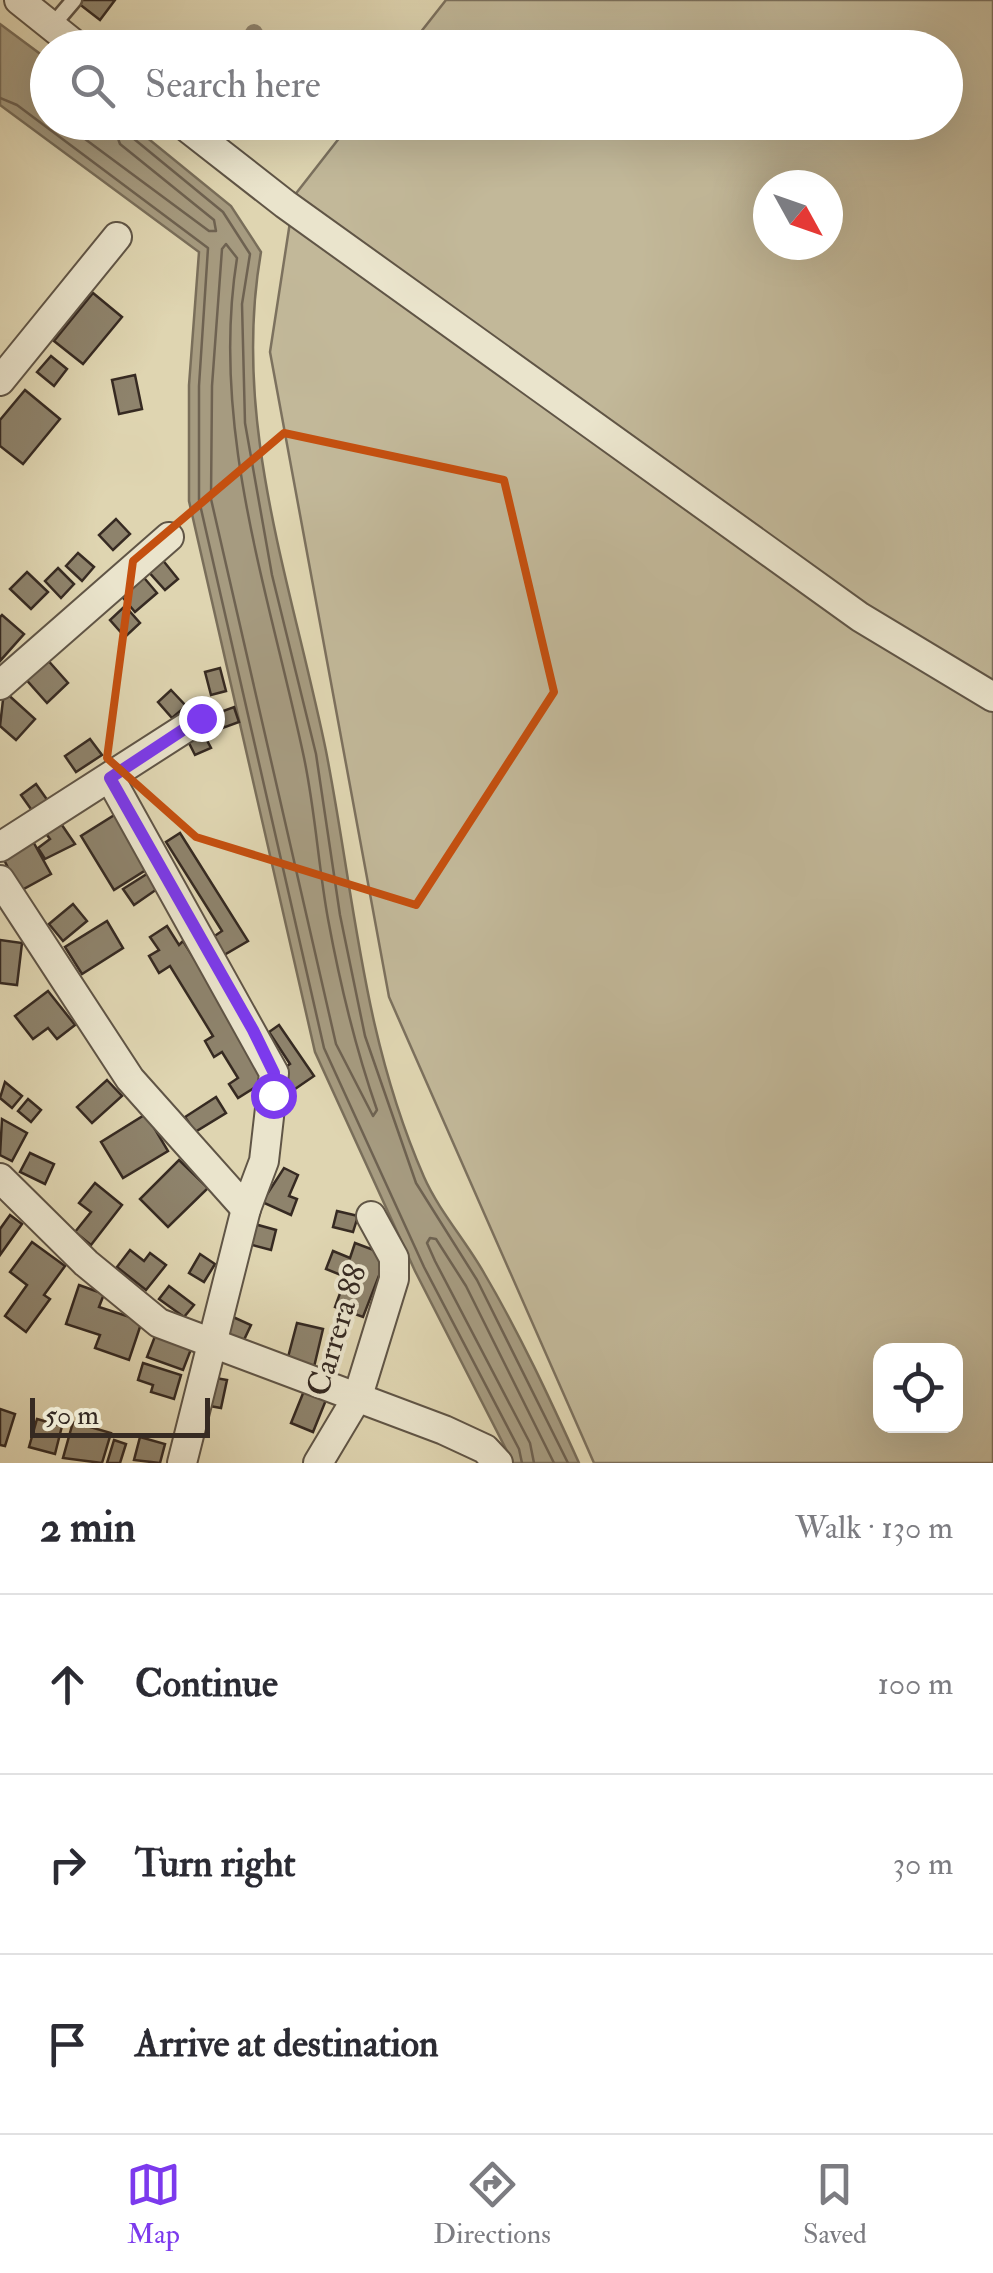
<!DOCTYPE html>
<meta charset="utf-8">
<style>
:root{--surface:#fff;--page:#f2f2f3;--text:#2b2b33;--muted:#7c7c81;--line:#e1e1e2;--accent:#7c3aed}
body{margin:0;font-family:"IM FELL Double Pica",serif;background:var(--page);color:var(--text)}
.controls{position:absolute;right:30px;bottom:30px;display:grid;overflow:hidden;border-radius:20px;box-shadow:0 10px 40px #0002}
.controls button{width:90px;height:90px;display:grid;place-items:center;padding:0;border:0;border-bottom:2px solid var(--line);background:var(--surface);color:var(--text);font:50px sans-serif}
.compass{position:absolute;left:753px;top:170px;width:90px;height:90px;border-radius:50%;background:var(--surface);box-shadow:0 10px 40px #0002;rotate:130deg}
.scale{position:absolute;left:30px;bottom:25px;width:180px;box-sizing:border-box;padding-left:10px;border:5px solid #362a22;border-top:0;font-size:28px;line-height:35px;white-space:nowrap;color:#362a22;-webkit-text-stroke:8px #eae4cc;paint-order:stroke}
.stop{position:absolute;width:30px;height:30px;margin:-22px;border:8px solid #7c3aed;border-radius:50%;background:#fff}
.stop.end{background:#7c3aed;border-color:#fff;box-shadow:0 2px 10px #0008}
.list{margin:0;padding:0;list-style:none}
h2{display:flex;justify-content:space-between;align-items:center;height:130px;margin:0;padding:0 40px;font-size:42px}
h2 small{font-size:32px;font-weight:400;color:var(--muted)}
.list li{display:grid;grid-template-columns:65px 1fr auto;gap:30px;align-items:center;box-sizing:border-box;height:180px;padding:0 40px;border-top:2px solid var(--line)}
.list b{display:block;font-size:38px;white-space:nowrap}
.list em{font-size:32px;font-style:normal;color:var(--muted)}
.icon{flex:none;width:55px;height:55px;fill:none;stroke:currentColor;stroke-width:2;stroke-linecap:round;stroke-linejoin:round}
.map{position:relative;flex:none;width:993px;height:1463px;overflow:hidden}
.search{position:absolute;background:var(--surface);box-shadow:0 10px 40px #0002;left:30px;right:30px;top:30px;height:110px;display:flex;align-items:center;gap:25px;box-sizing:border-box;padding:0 35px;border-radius:55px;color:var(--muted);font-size:38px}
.sheet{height:670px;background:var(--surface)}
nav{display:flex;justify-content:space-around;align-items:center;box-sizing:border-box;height:140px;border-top:2px solid var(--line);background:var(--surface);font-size:28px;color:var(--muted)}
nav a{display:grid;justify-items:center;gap:5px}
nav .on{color:var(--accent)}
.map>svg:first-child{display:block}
.green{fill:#c2b899;stroke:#7c715e;stroke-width:2.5;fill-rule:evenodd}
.water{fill:#a69b80;stroke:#796e5a;stroke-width:2.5}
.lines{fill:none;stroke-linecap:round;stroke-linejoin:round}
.shore{stroke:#6e6251;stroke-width:2.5}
.building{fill:#8e836c;stroke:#362a22;stroke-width:2.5}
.lane-casing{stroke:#605546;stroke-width:19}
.street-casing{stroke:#605546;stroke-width:32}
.lane{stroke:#eae4cc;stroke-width:14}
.street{stroke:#eae4cc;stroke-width:28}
.tree{fill:#918670}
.route{stroke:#7c3aed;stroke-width:12}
.marked{fill:none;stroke:#c45010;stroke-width:8;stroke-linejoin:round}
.labels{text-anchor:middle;stroke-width:8;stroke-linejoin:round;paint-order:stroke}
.street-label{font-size:32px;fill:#362a22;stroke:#eae4cc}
</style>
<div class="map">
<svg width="993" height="1463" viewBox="0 0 993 1463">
<rect width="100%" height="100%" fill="#dfd5b1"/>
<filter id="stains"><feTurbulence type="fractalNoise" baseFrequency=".002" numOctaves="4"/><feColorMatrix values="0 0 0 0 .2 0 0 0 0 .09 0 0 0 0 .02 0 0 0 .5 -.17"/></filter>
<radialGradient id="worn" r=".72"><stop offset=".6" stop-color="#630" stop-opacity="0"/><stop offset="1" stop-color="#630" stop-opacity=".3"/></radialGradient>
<!-- green -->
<path class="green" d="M446 0H993V1463H594L389 997 270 352 294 196 351 123 946 122V48L409 47ZM768 185H828V245H768ZM880 1350H956V1426H880Z"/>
<!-- water -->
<path class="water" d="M0 24 47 59 48 122 129 123 231 206 261 252C231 423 292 585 326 751 355 899 362 1035 424 1177 439 1211 466 1241 484 1273 520 1334 550 1399 579 1463H513L415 1271 315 1052 189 501V385L199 252 0 105Z"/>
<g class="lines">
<!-- shore -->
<g class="shore">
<polyline points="0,98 17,105 208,248 199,386 199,500 324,1048 424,1267 519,1449 522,1463"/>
<polyline points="62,122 209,231 216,231 214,220 120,144 112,122"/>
<polyline points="124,122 128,134 223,212 250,254 242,304 245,423 272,575 316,754 340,915 365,1036 416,1183 477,1280 568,1463"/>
<path d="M226 244 237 258C210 426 268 590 303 753 315 807 318 864 328 919 340 984 355 1047 377 1110L373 1116 336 1044 211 499 212 386 222 249Z"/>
<polyline points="534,1463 530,1443 435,1261 427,1243 430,1238 436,1239 466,1286 554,1463"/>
</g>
</g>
<!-- building -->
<g class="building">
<polygon points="80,0 115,0 100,20 78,3"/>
<polygon points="93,293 122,317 83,364 54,341"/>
<polygon points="51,356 67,369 54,386 37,372"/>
<polygon points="135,375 142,409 119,414 112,380"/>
<polygon points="25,390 60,419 23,464 0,446 0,420"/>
<polygon points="116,519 130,534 113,550 99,535"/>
<polygon points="78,553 94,567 82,581 66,566"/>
<polygon points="161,558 178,579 165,590 147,570"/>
<polygon points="58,568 74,584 61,598 45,581"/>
<polygon points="27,572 48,592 31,609 10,589"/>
<polygon points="140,573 157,593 135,612 118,592"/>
<polygon points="125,606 140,623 125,637 110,620"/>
<polygon points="2,615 24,634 0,661 0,617"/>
<polygon points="45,657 68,683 47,703 23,676"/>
<polygon points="220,668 226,691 211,695 205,672"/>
<polygon points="171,690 186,706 172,718 158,702"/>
<polygon points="4,691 35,719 16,740 0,726"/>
<polygon points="234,707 239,722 220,729 215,714"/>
<polygon points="203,733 211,748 195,755 188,741"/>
<polygon points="90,739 102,755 76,772 65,756"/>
<polygon points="36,784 48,801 33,812 21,795"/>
<polygon points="116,814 149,868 114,890 81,836"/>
<polygon points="55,815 75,844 45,859 38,848 50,839 40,826"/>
<polygon points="180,833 248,941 224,955 213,937 222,931 166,842"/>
<polygon points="30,836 51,874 20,891 1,854"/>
<polygon points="150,872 160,887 134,905 123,889"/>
<polygon points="73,904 87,921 63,941 49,924"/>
<polygon points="107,921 123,948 82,974 65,947"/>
<polygon points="167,926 179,945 183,941 270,1078 238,1098 229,1084 238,1078 222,1052 214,1057 205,1041 213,1036 170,966 159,973 149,956 159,950 150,937"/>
<polygon points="0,940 22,943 17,985 0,983"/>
<polygon points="48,991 75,1025 57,1039 48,1028 33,1039 15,1016"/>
<polygon points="279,1025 314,1076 292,1091 278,1072 290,1064 269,1032"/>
<polygon points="107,1080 122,1096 92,1123 77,1107"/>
<polygon points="5,1082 22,1096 12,1108 0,1098"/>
<polygon points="216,1097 226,1113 195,1132 185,1117"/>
<polygon points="28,1099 41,1110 31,1122 18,1111"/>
<polygon points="146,1114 168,1151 123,1178 101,1142"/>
<polygon points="2,1119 27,1133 12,1161 0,1155"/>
<polygon points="30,1153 54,1164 45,1184 20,1172"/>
<polygon points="179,1160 208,1188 168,1227 140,1199"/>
<polygon points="284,1168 298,1175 289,1196 297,1199 291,1215 262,1202"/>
<polygon points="95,1183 122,1205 91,1245 75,1232 91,1212 79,1203"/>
<polygon points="337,1211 358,1216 353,1232 333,1227"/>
<polygon points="10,1215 22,1224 0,1255 0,1229"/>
<polygon points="251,1223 276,1230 271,1250 245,1243"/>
<polygon points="32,1242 65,1266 44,1295 50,1299 26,1332 5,1316 27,1285 10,1272"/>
<polygon points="355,1243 387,1255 363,1317 335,1307 346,1277 326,1269 333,1251 350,1258"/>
<polygon points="130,1250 144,1261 150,1253 166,1265 146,1290 117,1267"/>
<polygon points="200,1254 215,1264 204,1282 189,1273"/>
<polygon points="79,1285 104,1294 99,1307 142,1321 129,1360 95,1348 100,1335 66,1324"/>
<polygon points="169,1286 194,1305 184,1317 159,1299"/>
<polygon points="233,1317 251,1325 242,1344 224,1336"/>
<polygon points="297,1323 323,1329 314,1367 287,1361"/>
<polygon points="157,1331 193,1344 183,1370 147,1357"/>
<polygon points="143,1363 181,1375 174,1399 151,1392 153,1385 138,1380"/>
<polygon points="210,1377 227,1380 221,1408 204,1405"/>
<polygon points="306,1386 328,1395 313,1432 291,1423"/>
<polygon points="0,1409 15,1414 5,1446 0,1445"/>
<polygon points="37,1419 62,1426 55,1454 29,1447"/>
<polygon points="73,1422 111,1433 102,1463 63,1458"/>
<polygon points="140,1437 165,1444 160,1463 134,1460"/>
<polygon points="114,1440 126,1444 120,1463 107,1463"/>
</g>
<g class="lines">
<!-- lane casing -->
<g class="lane-casing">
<polyline id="lane" points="51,27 74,0"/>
</g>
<!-- street casing -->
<g class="street-casing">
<g id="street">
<polyline points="19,0 79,48"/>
<polyline points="180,122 285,204 860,617 993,697"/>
<polyline points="0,381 117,237"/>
<polyline points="0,685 169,537"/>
<polyline points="110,778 274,1073 264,1161 246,1209 182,1463"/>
<polyline points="0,847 201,718"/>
<polyline points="0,880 130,1079 246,1209"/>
<polyline points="0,1178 86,1263 159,1323 444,1430 485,1449 498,1463"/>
<polyline points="318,1463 358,1396 394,1279 394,1258 371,1216"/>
</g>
</g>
<!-- lane -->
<use href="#lane" class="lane"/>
<!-- street -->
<use href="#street" class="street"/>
</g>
<!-- trees -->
<circle class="tree" cx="254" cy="33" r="9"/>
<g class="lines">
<!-- route -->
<polyline class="route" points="201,718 110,778 253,1030 274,1073 273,1095"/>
</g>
<!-- marked area -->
<path class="marked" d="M284 433 504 480 554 692 416 905 196 837 107 758 133 561Z"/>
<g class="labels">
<!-- street labels -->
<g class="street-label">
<text transform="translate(336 1330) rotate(-73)" y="11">Carrera 88</text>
</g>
</g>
<rect width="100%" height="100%" filter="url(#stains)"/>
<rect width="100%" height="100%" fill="url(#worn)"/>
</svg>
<div class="controls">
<button><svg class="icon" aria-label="locate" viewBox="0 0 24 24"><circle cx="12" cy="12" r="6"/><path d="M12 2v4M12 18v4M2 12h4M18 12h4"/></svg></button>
</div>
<svg class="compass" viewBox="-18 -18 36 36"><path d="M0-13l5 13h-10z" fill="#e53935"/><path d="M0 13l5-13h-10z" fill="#7c7c81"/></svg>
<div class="scale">50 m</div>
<div class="stop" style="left:273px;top:1095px"></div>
<div class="stop end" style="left:201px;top:718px"></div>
<div class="search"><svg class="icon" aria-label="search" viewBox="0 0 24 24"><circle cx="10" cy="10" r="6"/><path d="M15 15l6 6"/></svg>Search here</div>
</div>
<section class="sheet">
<h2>2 min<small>Walk · 130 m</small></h2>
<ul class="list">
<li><svg class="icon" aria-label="ahead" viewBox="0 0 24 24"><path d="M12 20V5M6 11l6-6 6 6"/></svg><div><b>Continue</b></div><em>100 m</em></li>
<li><svg class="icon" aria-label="right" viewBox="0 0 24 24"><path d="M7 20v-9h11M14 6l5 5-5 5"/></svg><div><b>Turn right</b></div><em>30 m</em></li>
<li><svg class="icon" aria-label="arrive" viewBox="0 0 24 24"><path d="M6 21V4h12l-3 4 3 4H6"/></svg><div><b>Arrive at destination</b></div></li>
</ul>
</section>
<nav>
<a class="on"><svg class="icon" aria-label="map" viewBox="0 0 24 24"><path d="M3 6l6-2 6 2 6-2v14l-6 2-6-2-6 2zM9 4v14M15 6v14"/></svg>Map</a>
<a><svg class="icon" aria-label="directions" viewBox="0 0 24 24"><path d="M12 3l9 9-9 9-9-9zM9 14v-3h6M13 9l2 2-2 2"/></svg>Directions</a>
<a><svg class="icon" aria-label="saved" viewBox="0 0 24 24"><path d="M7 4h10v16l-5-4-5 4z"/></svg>Saved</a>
</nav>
